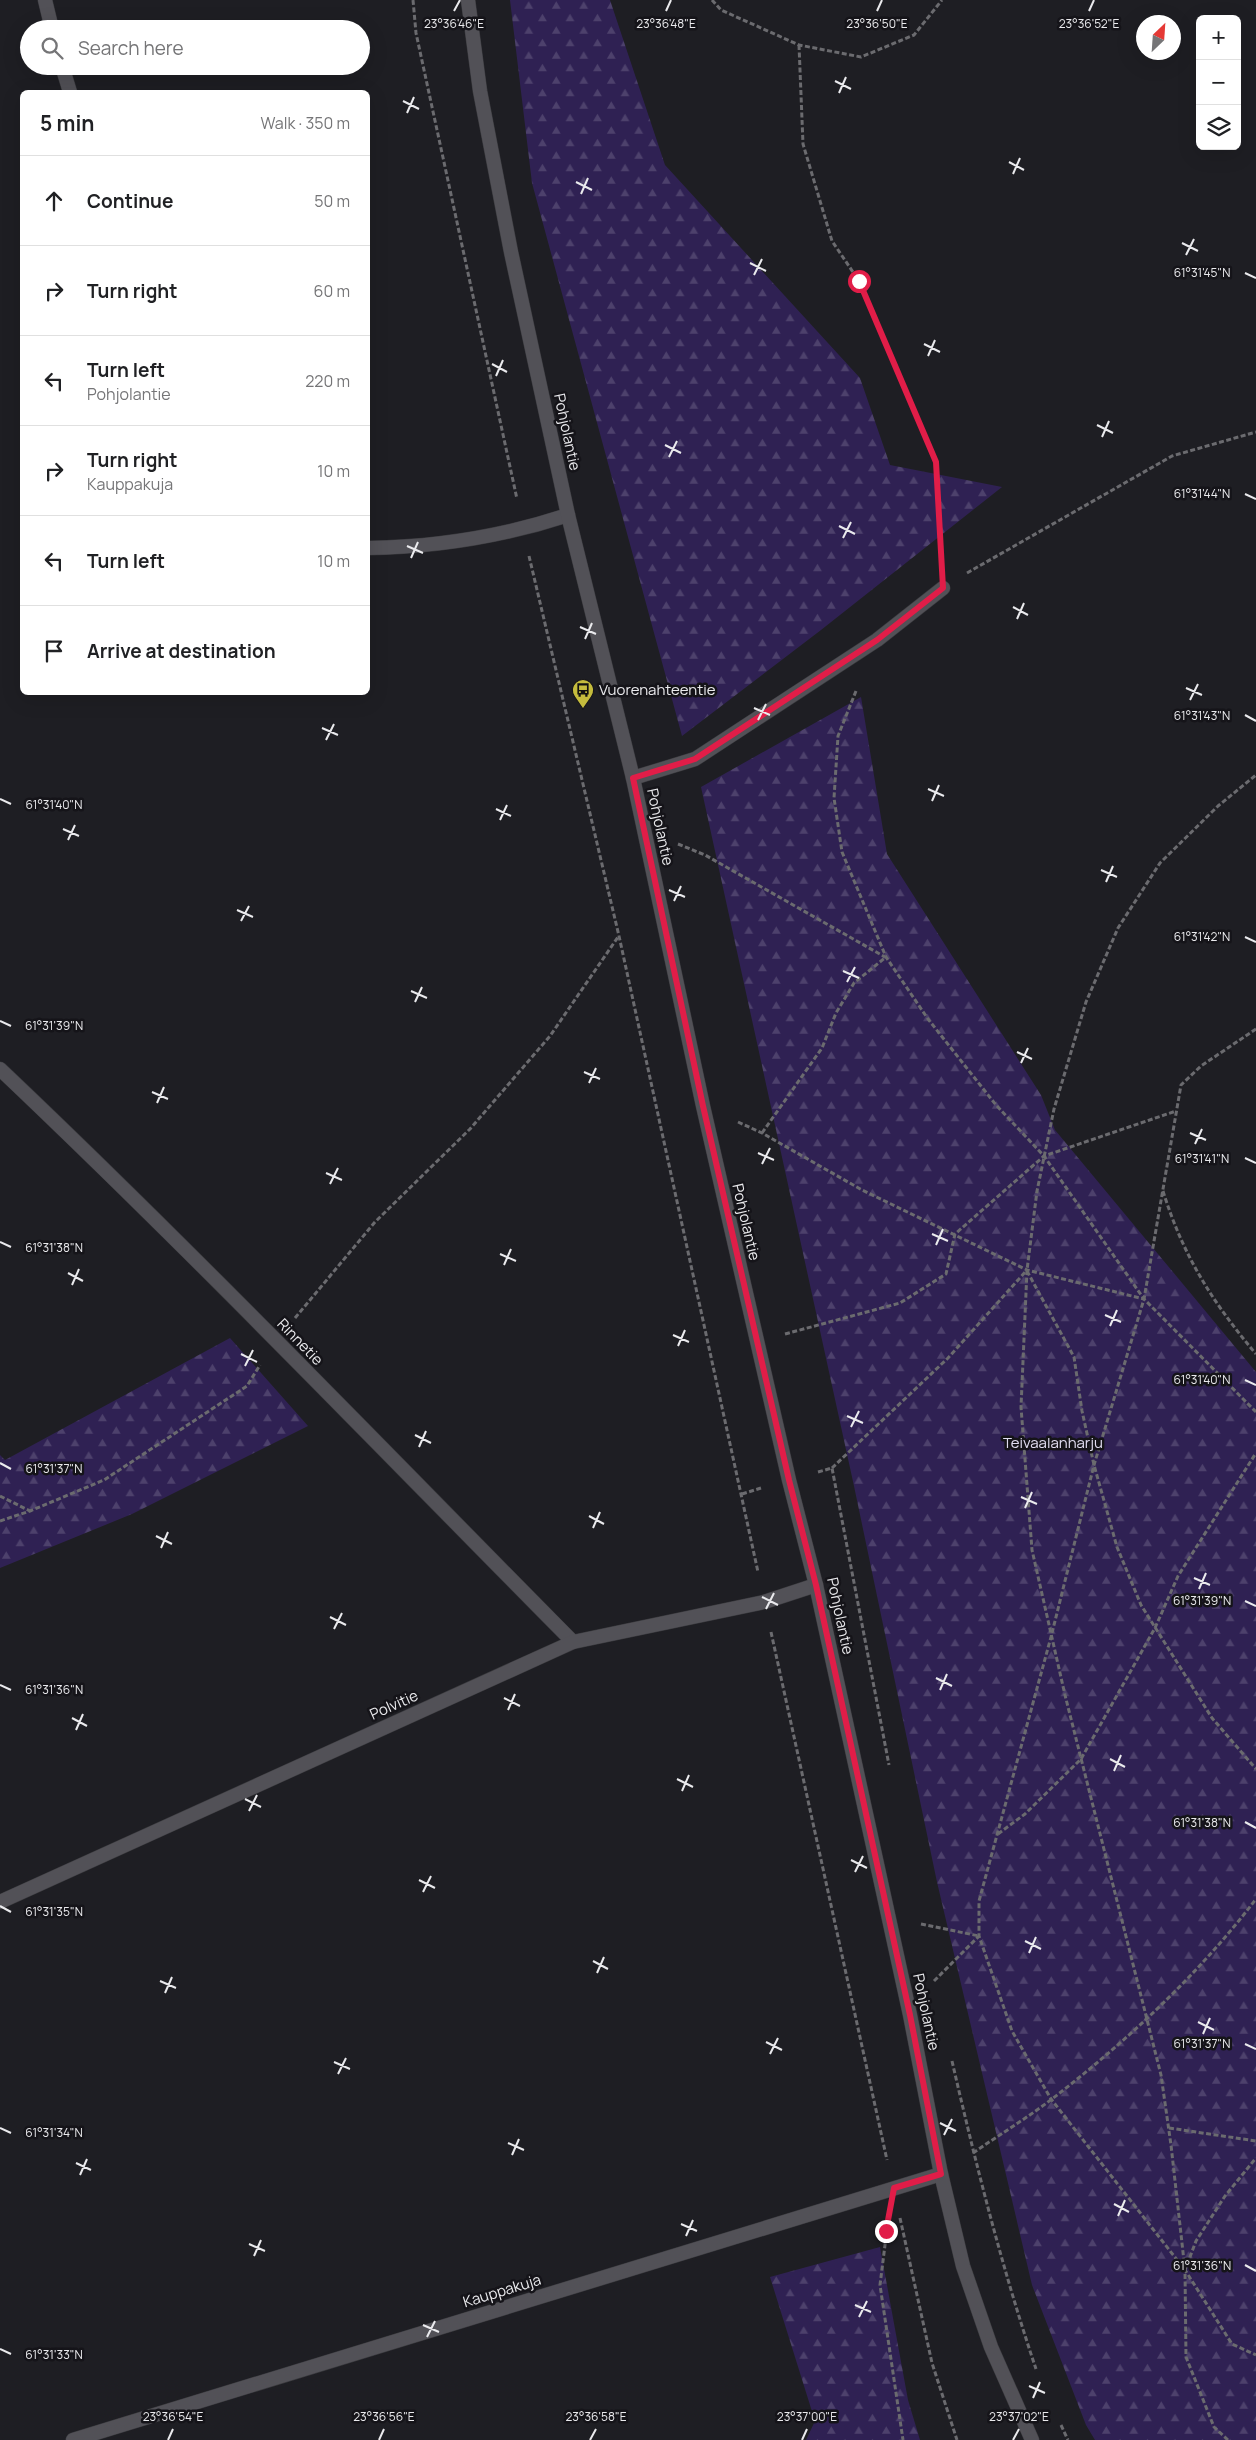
<!DOCTYPE html>
<meta charset="utf-8">
<style>
:root{--surface:#fff;--page:#f6f6f6;--text:#202124;--muted:#757577;--line:#e0e0e0}
body{margin:0;font-family:Manrope,sans-serif;background:var(--page);color:var(--text)}
.controls{position:absolute;right:15px;top:15px;display:grid;overflow:hidden;border-radius:8px;box-shadow:0 5px 20px #0002}
.controls button{width:45px;height:45px;display:grid;place-items:center;padding:0;border:0;border-bottom:1px solid var(--line);background:var(--surface);color:var(--text);font:25px sans-serif}
.compass{position:absolute;left:1136px;top:15px;width:45px;height:45px;border-radius:50%;background:var(--surface);box-shadow:0 5px 20px #0002;rotate:25deg}
.stop{position:absolute;width:15px;height:15px;margin:-11px;border:4px solid #e11d48;border-radius:50%;background:#fff}
.stop.end{background:#e11d48;border-color:#fff;box-shadow:0 1px 5px #0008}
.list{margin:0;padding:0;list-style:none}
h2{display:flex;justify-content:space-between;align-items:center;height:65px;margin:0;padding:0 20px;font-size:21px}
h2 small{font-size:16px;font-weight:400;color:var(--muted)}
.list li{display:grid;grid-template-columns:32px 1fr auto;gap:15px;align-items:center;box-sizing:border-box;height:90px;padding:0 20px;border-top:1px solid var(--line)}
.list b{display:block;font-size:19px;white-space:nowrap}
.list p{margin:0;font-size:16px;white-space:nowrap;color:var(--muted)}
.list em{font-size:16px;font-style:normal;color:var(--muted)}
.icon{flex:none;width:28px;height:28px;fill:none;stroke:currentColor;stroke-width:2;stroke-linecap:round;stroke-linejoin:round}
.map{position:relative;flex:none;width:1256px;height:2440px;overflow:hidden}
.search{position:absolute;background:var(--surface);box-shadow:0 5px 20px #0002;left:20px;top:20px;width:350px;height:55px;display:flex;align-items:center;gap:12px;box-sizing:border-box;padding:0 18px;border-radius:28px;color:var(--muted);font-size:19px}
.panel{position:absolute;background:var(--surface);box-shadow:0 5px 20px #0002;left:20px;top:90px;width:350px;height:605px;border-radius:8px}
.map>svg:first-child{display:block}
.forest{fill:url(#forest-firs)}
.lines{fill:none;stroke-linecap:round;stroke-linejoin:round}
.service-casing{stroke:#3a3a3e;stroke-width:15}
.minor-casing{stroke:#3a3a3e;stroke-width:15}
.secondary-casing{stroke:#3a3a3e;stroke-width:15}
.path{stroke:#6b6b6f;stroke-width:3;stroke-dasharray:5 2.5;stroke-linecap:butt}
.service{stroke:#525157;stroke-width:14}
.minor{stroke:#525157;stroke-width:14}
.secondary{stroke:#525157;stroke-width:14}
.route{stroke:#e11d48;stroke-width:6}
.ticks{fill:none;stroke:#eaeaed;stroke-width:2}
.labels{text-anchor:middle;stroke-width:5;stroke-linejoin:round;paint-order:stroke}
.street-label{font-size:15px;fill:#eaeaed;stroke:#151419}
.poi-label{font-size:15px;fill:#eaeaed;stroke:#151419;text-anchor:start}
.park-label{font-size:15px;fill:#e1ddf1;stroke:#151419}
.ticks-label{font-size:12px;text-anchor:middle;fill:#eaeaed;stroke:#151419;stroke-width:5;stroke-linejoin:round;paint-order:stroke}
</style>
<div class="map">
<svg width="1256" height="2440" viewBox="0 0 1256 2440">
<defs>
<pattern id="forest-firs" width="22" height="20" patternUnits="userSpaceOnUse" patternTransform="scale(1.25)"><rect width="22" height="20" fill="#2f2153"/><path d="M5 1l3.5 6h-7zM16 11l3.5 6h-7z" fill="#4d416c"/></pattern>
</defs>
<rect width="100%" height="100%" fill="#1e1e23"/>
<!-- forest -->
<g class="forest">
<polygon points="510,0 610,0 665,165 860,378 890,465 1002,487 821,630 682,736 532,183"/>
<polygon points="861,697 887,854 1041,1095 1055,1130 1256,1372 1256,2440 1095,2440 1086,2425 1032,2285 937,1882 854,1486 701,787"/>
<polygon points="230,1338 308,1426 132,1514 0,1568 0,1455 5,1460"/>
<polygon points="880,2247 908,2400 920,2440 806,2440 815,2421 770,2277"/>
</g>
<g class="lines">
<!-- service casing -->
<g class="service-casing">
<polyline id="service" points="633,778 695,759 877,640 943,588"/>
</g>
<!-- minor casing -->
<g class="minor-casing">
<g id="minor">
<polyline points="45,0 52,29"/>
<polyline points="62,66 70,92"/>
<path d="M368 548C435 547 504 536 568 515"/>
<path d="M0 1069C196 1255 383 1450 573 1642"/>
<polyline points="0,1902 573,1642 764,1602 816,1585"/>
<polyline points="73,2440 941,2174"/>
</g>
</g>
<!-- secondary casing -->
<g class="secondary-casing">
<polyline id="secondary" points="468,0 480,91 511,252 568,515 633,778 703,1106 789,1480 816,1585 910,2015 941,2174 963,2266 991,2347 1032,2440"/>
</g>
<!-- path -->
<g class="path">
<polyline points="413,0 416,33 517,499"/>
<polyline points="712,0 721,10 799,45 861,57 914,35 942,0"/>
<polyline points="799,45 803,144 832,241 859,281 936,462 942,560"/>
<polyline points="529,556 619,936 758,1572"/>
<polyline points="967,573 1172,456 1256,432"/>
<polyline points="856,691 838,736 834,798 842,852 886,957 928,1019 996,1105 1044,1156 1144,1299 1256,1412"/>
<polyline points="678,844 705,855 885,957"/>
<polyline points="1256,1029 1201,1066 1181,1085 1144,1299 1094,1465 1051,1637 979,1901 979,1936 1012,2031 1051,2099 1185,2270 1232,2344 1256,2355"/>
<polyline points="738,1122 762,1133 862,1190 1027,1270 1144,1299"/>
<polyline points="762,1133 822,1048 836,1013 854,983 886,957"/>
<path d="M1163 1191C1183 1256 1213 1303 1256 1354"/>
<polyline points="1027,1271 1074,1357 1082,1411 1094,1465 1117,1547 1141,1605 1212,1718 1256,1769"/>
<polyline points="295,1318 375,1222 470,1129 550,1036 618,937"/>
<polyline points="785,1334 900,1303 946,1274 955,1234 1044,1156 1176,1111"/>
<polyline points="832,1468 948,1358 1027,1270"/>
<polyline points="818,1472 832,1468 889,1765"/>
<polyline points="742,1494 761,1488"/>
<polyline points="0,1496 30,1511"/>
<polyline points="0,1521 30,1511 104,1480 247,1386 260,1365"/>
<polyline points="771,1632 887,2160"/>
<polyline points="998,1834 1025,1814 1081,1759 1155,1628 1178,1576 1256,1453"/>
<polyline points="921,1924 979,1936"/>
<polyline points="934,1981 979,1936"/>
<path d="M952 2061C976 2165 1002 2268 1036 2369"/>
<polyline points="1169,2128 1256,2141"/>
<path d="M973 2153C999 2135 1027 2118 1052 2099 1127 2041 1198 1975 1256 1899"/>
<polyline points="900,2218 932,2363 957,2440"/>
<polyline points="888,2221 880,2285 903,2440"/>
<polyline points="1185,2270 1171,2145 1161,2075 1065,1695 1032,1550 1021,1407 1027,1270 1037,1191 1054,1109 1086,1002 1118,928 1160,863 1218,806 1256,775"/>
<polyline points="1061,2425 1068,2440"/>
<polyline points="1228,2440 1214,2427 1186,2357 1185,2270 1196,2241 1225,2196 1256,2158"/>
</g>
<!-- service -->
<use href="#service" class="service"/>
<!-- minor -->
<use href="#minor" class="minor"/>
<!-- secondary -->
<use href="#secondary" class="secondary"/>
</g>
<g class="lines">
<!-- route -->
<polyline class="route" points="859,281 936,462 943,588 877,640 695,759 633,778 703,1106 789,1480 816,1585 910,2015 941,2174 894,2188 886,2231"/>
</g>
<!-- ticks -->
<path class="ticks" d="M454 11 460 0M666 11 671 0M877 11 882 0M1089 11 1094 0M835 81 851 89M839 93 846 77M403 101 419 109M407 113 414 97M1009 162 1024 170M1013 174 1020 158M576 182 592 190M581 194 588 178M1182 243 1198 251M1186 255 1194 239M750 263 766 271M1245 273 1256 278M754 275 762 259M924 344 940 352M928 356 935 340M492 364 507 372M496 376 503 360M1097 425 1113 433M1102 437 1109 421M665 445 681 453M669 457 677 441M1245 494 1256 499M839 526 855 534M843 538 851 522M407 546 423 553M411 558 418 542M1013 607 1028 615M1017 619 1024 603M580 627 596 634M585 639 592 623M1186 688 1202 695M1190 700 1198 684M754 708 770 715M1245 715 1256 721M758 720 766 704M322 728 338 735M326 740 334 724M928 789 944 796M0 799 11 804M932 801 939 785M496 809 511 816M500 820 507 805M63 829 79 836M68 840 75 825M1101 870 1117 877M1106 882 1113 866M669 890 685 897M674 901 681 886M237 910 253 917M241 921 249 906M1245 937 1256 942M843 971 859 978M847 982 855 967M411 991 427 998M415 1002 422 987M0 1021 11 1026M1017 1052 1032 1059M1021 1063 1028 1048M584 1072 600 1079M589 1083 596 1068M152 1092 168 1099M157 1103 164 1087M1190 1133 1206 1140M1195 1144 1202 1129M758 1153 774 1160M1245 1158 1256 1163M762 1164 770 1148M326 1173 342 1180M330 1184 338 1168M932 1234 948 1241M0 1242 11 1247M936 1245 943 1229M500 1254 516 1261M504 1265 511 1249M68 1273 83 1281M72 1285 79 1269M1105 1315 1121 1322M1110 1326 1117 1310M673 1335 689 1342M678 1346 685 1330M241 1354 257 1362M245 1366 253 1350M1245 1380 1256 1385M847 1416 863 1423M851 1427 859 1411M415 1435 431 1443M419 1447 426 1431M0 1463 11 1469M1021 1497 1037 1504M1025 1508 1032 1492M589 1516 604 1524M593 1528 600 1512M156 1536 172 1544M161 1548 168 1532M1194 1578 1210 1585M1199 1589 1206 1573M762 1597 778 1605M1245 1601 1256 1606M766 1609 774 1593M330 1617 346 1625M334 1629 342 1613M936 1678 952 1686M0 1685 11 1690M940 1690 947 1674M504 1698 520 1706M508 1710 515 1694M72 1718 87 1726M76 1730 83 1714M1110 1759 1125 1767M1114 1771 1121 1755M677 1779 693 1787M682 1791 689 1775M245 1799 261 1807M249 1811 257 1795M1245 1822 1256 1828M851 1860 867 1868M855 1872 863 1856M419 1880 435 1888M423 1892 431 1876M0 1906 11 1912M1025 1941 1041 1949M1029 1953 1036 1937M593 1961 608 1969M597 1973 604 1957M160 1981 176 1988M165 1993 172 1977M1198 2022 1214 2030M1203 2034 1210 2018M766 2042 782 2050M1245 2044 1256 2049M770 2054 778 2038M334 2062 350 2069M338 2074 346 2058M940 2123 956 2131M0 2128 11 2133M944 2135 952 2119M508 2143 524 2150M512 2155 519 2139M76 2163 91 2170M80 2175 87 2159M1114 2204 1129 2212M1118 2216 1125 2200M681 2224 697 2231M686 2236 693 2220M249 2244 265 2251M254 2256 261 2240M1245 2265 1256 2271M855 2305 871 2312M859 2317 867 2301M423 2325 439 2332M427 2337 435 2321M0 2349 11 2354M1029 2386 1045 2393M1033 2398 1040 2382M168 2440 173 2429M379 2440 384 2429M590 2440 596 2429M802 2440 807 2429M1013 2440 1019 2429"/>
<!-- icons -->
<defs>
<g id="bus-pin" transform="scale(1.125)"><path d="M0 17L-7.5 6A9.5 9.5 0 1 1 7.5 6Z" fill="#c5bc3d" stroke="#151419"/><path d="M-5-6H5V4H4V6H2V4H-2V6H-4V4H-5ZM-3.5-4V0h7V-4ZM-3.5 1.2v1.5H-2V1.2ZM2 1.2v1.5H3.5V1.2Z" fill="#111"/></g>
</defs>
<g fill-rule="evenodd">
<use href="#bus-pin" x="583" y="690"/>
</g>
<g class="labels">
<!-- street labels -->
<g class="street-label">
<text transform="translate(567 432) rotate(78)" y="5">Pohjolantie</text>
<text transform="translate(660 827) rotate(78)" y="5">Pohjolantie</text>
<text transform="translate(746 1222) rotate(77)" y="5">Pohjolantie</text>
<text transform="translate(300 1342) rotate(46)" y="5">Rinnetie</text>
<text transform="translate(840 1616) rotate(78)" y="5">Pohjolantie</text>
<text transform="translate(394 1705) rotate(-24)" y="5">Polvitie</text>
<text transform="translate(926 2012) rotate(78)" y="5">Pohjolantie</text>
<text transform="translate(502 2291) rotate(-17)" y="5">Kauppakuja</text>
</g>
<!-- poi labels -->
<g class="poi-label">
<text x="599" y="695">Vuorenahteentie</text>
</g>
<!-- park labels -->
<g class="park-label">
<text x="1053" y="1448">Teivaalanharju</text>
</g>
</g>
<g class="ticks-label">
<text x="454" y="28">23°36'46"E</text>
<text x="666" y="28">23°36'48"E</text>
<text x="877" y="28">23°36'50"E</text>
<text x="1089" y="28">23°36'52"E</text>
<text x="1202" y="277">61°31'45"N</text>
<text x="1202" y="498">61°31'44"N</text>
<text x="1202" y="720">61°31'43"N</text>
<text x="54" y="809">61°31'40"N</text>
<text x="1202" y="941">61°31'42"N</text>
<text x="54" y="1030">61°31'39"N</text>
<text x="1202" y="1163">61°31'41"N</text>
<text x="54" y="1252">61°31'38"N</text>
<text x="1202" y="1384">61°31'40"N</text>
<text x="54" y="1473">61°31'37"N</text>
<text x="1202" y="1605">61°31'39"N</text>
<text x="54" y="1694">61°31'36"N</text>
<text x="1202" y="1827">61°31'38"N</text>
<text x="54" y="1916">61°31'35"N</text>
<text x="1202" y="2048">61°31'37"N</text>
<text x="54" y="2137">61°31'34"N</text>
<text x="1202" y="2270">61°31'36"N</text>
<text x="54" y="2359">61°31'33"N</text>
<text x="173" y="2421">23°36'54"E</text>
<text x="384" y="2421">23°36'56"E</text>
<text x="596" y="2421">23°36'58"E</text>
<text x="807" y="2421">23°37'00"E</text>
<text x="1019" y="2421">23°37'02"E</text>
</g>
</svg>
<div class="controls">
<button>+</button>
<button>−</button>
<button><svg class="icon" aria-label="layers" viewBox="0 0 24 24"><path d="M12 4l9 5-9 5-9-5zM3 14l9 5 9-5"/></svg></button>
</div>
<svg class="compass" viewBox="-18 -18 36 36"><path d="M0-13l5 13h-10z" fill="#e53935"/><path d="M0 13l5-13h-10z" fill="#757577"/></svg>
<div class="stop" style="left:859px;top:281px"></div>
<div class="stop end" style="left:886px;top:2231px"></div>
<div class="search"><svg class="icon" aria-label="search" viewBox="0 0 24 24"><circle cx="10" cy="10" r="6"/><path d="M15 15l6 6"/></svg>Search here</div>
<section class="panel">
<h2>5 min<small>Walk · 350 m</small></h2>
<ul class="list">
<li><svg class="icon" aria-label="ahead" viewBox="0 0 24 24"><path d="M12 20V5M6 11l6-6 6 6"/></svg><div><b>Continue</b></div><em>50 m</em></li>
<li><svg class="icon" aria-label="right" viewBox="0 0 24 24"><path d="M7 20v-9h11M14 6l5 5-5 5"/></svg><div><b>Turn right</b></div><em>60 m</em></li>
<li><svg class="icon" aria-label="left" viewBox="0 0 24 24"><path d="M17 20v-9H6M10 6l-5 5 5 5"/></svg><div><b>Turn left</b><p>Pohjolantie</p></div><em>220 m</em></li>
<li><svg class="icon" aria-label="right" viewBox="0 0 24 24"><path d="M7 20v-9h11M14 6l5 5-5 5"/></svg><div><b>Turn right</b><p>Kauppakuja</p></div><em>10 m</em></li>
<li><svg class="icon" aria-label="left" viewBox="0 0 24 24"><path d="M17 20v-9H6M10 6l-5 5 5 5"/></svg><div><b>Turn left</b></div><em>10 m</em></li>
<li><svg class="icon" aria-label="arrive" viewBox="0 0 24 24"><path d="M6 21V4h12l-3 4 3 4H6"/></svg><div><b>Arrive at destination</b></div></li>
</ul>
</section>
</div>
